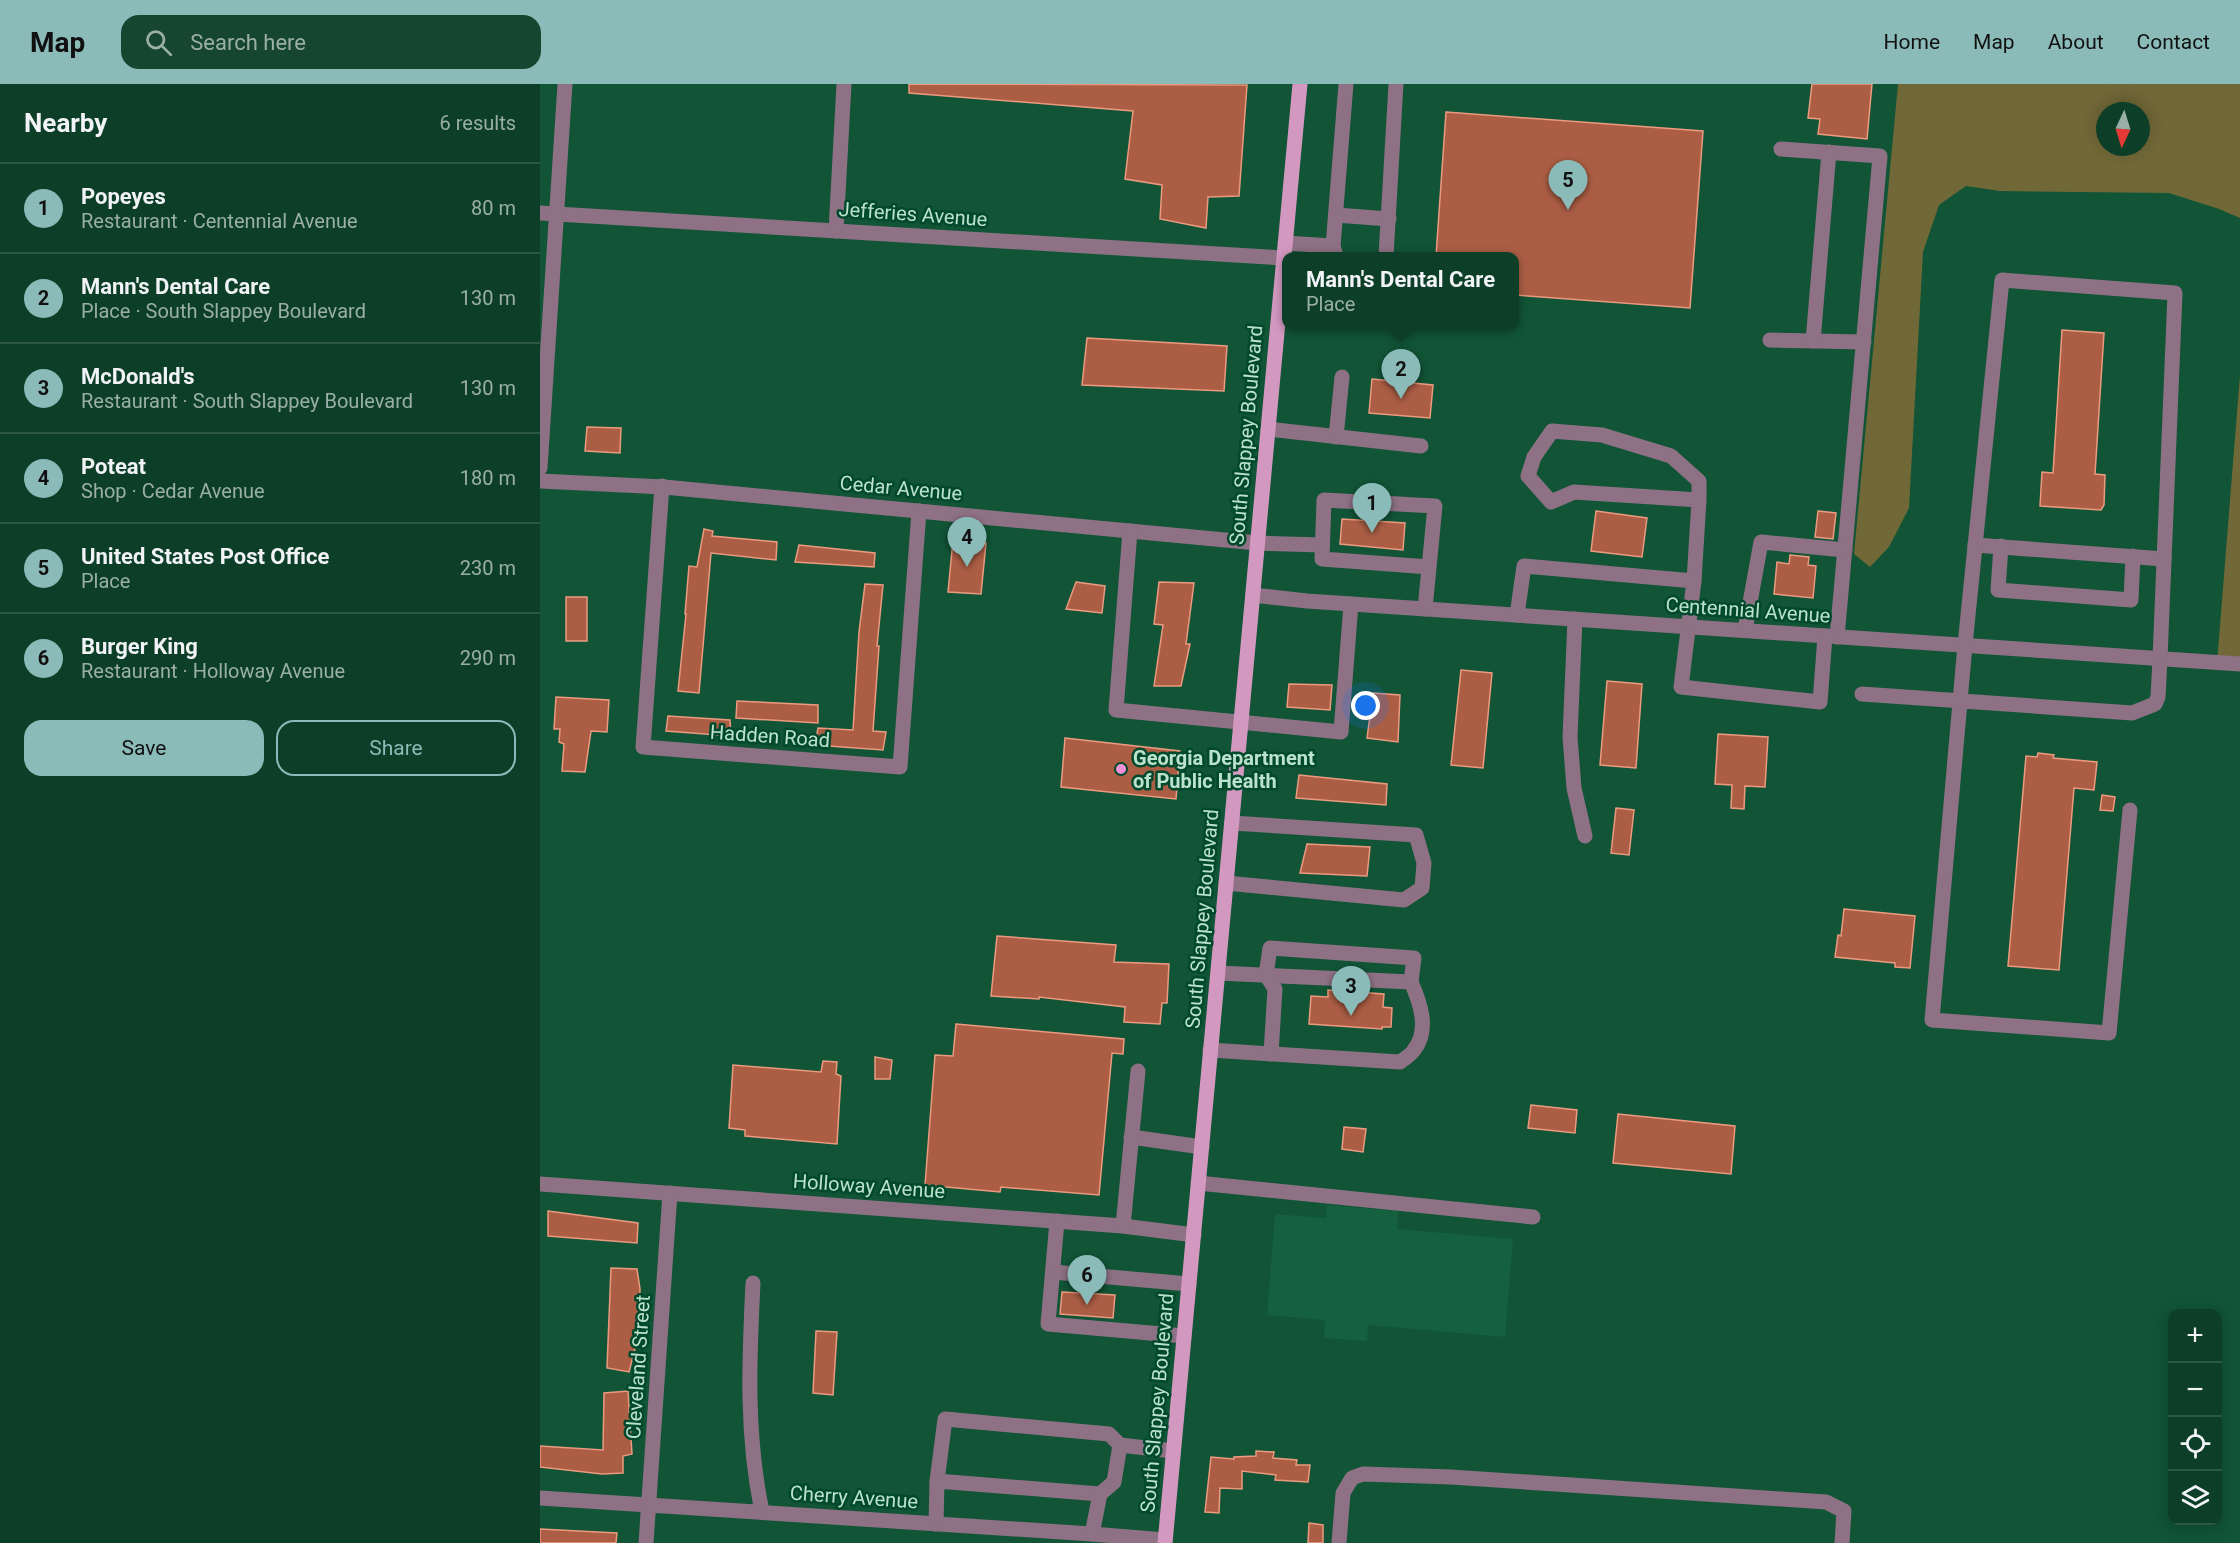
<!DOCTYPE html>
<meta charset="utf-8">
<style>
:root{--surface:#0d3f28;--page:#164630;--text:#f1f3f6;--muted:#9aafa8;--line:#2d5845;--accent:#8bbbb9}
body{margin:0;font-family:Roboto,sans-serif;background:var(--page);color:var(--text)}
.controls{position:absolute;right:18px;bottom:18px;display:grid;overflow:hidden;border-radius:12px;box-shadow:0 3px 15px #0003}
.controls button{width:54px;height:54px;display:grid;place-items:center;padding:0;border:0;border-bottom:2px solid var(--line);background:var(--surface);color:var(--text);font:30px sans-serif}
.compass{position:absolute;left:1556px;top:18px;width:54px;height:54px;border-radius:50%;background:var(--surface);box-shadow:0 3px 15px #0003;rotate:184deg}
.you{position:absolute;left:826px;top:622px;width:21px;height:21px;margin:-15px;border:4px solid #fff;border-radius:50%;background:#1a73e8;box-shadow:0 0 0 9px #1a73e833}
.badge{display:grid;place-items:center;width:39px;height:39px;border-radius:50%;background:var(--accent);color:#111;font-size:20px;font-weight:700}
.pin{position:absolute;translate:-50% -50px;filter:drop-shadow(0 2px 3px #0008)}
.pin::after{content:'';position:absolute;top:32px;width:21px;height:18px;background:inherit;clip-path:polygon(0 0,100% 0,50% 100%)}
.popup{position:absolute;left:742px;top:168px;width:237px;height:78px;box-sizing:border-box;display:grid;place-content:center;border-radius:12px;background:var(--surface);filter:drop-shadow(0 2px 4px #0005);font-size:20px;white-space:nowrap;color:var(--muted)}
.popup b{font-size:22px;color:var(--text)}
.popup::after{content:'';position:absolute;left:50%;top:100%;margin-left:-12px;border:12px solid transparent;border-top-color:var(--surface)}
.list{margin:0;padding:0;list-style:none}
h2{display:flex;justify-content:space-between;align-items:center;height:78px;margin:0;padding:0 24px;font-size:26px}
h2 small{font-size:20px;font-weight:400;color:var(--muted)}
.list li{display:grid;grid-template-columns:39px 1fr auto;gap:18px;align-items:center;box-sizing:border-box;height:90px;padding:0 24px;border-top:2px solid var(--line)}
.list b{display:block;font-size:22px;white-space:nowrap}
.list p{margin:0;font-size:20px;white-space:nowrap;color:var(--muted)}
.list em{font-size:20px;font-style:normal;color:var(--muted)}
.actions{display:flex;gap:12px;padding:18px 24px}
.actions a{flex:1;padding:14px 0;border:2px solid var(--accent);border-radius:18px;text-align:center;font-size:21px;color:var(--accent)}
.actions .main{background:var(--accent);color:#111}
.icon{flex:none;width:33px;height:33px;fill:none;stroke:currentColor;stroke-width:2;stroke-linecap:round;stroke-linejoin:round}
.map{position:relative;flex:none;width:1700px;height:1459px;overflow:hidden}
header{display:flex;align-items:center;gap:36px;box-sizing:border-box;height:84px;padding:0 30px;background:var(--accent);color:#111}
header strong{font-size:28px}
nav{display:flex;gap:33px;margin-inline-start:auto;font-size:21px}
.search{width:420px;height:54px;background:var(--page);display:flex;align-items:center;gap:15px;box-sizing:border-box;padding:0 21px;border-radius:18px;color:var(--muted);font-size:22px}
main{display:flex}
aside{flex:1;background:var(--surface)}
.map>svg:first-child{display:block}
.built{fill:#15603e}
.green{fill:#716838;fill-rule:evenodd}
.building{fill:#ac5e45;stroke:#eb9a80;stroke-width:1.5}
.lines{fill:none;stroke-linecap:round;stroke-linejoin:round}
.minor{stroke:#8e7184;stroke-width:15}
.major{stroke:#d398c0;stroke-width:15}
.poi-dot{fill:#f391d6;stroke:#00492c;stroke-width:2}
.labels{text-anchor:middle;stroke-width:5;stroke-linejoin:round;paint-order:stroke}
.street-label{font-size:20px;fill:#bbe2ca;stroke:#00492c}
.poi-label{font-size:20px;font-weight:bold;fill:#bbe2ca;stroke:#00492c;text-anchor:start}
</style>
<header>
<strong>Map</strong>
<div class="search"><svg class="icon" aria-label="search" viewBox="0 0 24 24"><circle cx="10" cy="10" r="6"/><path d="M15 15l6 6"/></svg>Search here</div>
<nav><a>Home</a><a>Map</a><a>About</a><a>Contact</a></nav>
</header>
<main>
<aside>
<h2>Nearby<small>6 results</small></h2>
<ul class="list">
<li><span class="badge">1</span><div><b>Popeyes</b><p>Restaurant · Centennial Avenue</p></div><em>80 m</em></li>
<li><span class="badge">2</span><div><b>Mann's Dental Care</b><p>Place · South Slappey Boulevard</p></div><em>130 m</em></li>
<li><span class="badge">3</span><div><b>McDonald's</b><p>Restaurant · South Slappey Boulevard</p></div><em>130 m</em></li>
<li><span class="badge">4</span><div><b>Poteat</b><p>Shop · Cedar Avenue</p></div><em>180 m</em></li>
<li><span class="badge">5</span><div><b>United States Post Office</b><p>Place</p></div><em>230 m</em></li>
<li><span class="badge">6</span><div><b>Burger King</b><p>Restaurant · Holloway Avenue</p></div><em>290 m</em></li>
</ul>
<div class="actions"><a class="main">Save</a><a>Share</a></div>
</aside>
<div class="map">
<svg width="1700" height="1459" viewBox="0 0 1700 1459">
<rect width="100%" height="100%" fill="#115436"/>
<!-- built -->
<polygon class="built" points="787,1121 858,1127 857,1145 973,1155 965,1253 828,1241 827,1257 784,1254 785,1236 727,1231 735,1130 786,1134"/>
<!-- green -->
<g class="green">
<path d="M1358 0H1700V134L1679 125 1629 109 1460 107 1426 102 1399 121 1383 168 1369 424 1349 463 1330 483 1314 470ZM1565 27H1601V63H1565Z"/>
<polygon points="1700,291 1700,580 1677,579"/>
</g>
<!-- building -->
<g class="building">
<polygon points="369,0 707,1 699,112 668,113 666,144 620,135 622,101 585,95 593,27 369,9"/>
<polygon points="1272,0 1332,0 1327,55 1278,50 1280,35 1268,34"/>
<polygon points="906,28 1163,47 1150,224 975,211 975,172 896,172"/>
<polygon points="1522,246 1564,249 1555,390 1565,391 1564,421 1561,426 1500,422 1502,388 1513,389"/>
<polygon points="547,254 687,262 684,307 542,301"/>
<polygon points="832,295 893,301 890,334 829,329"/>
<polygon points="47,343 81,344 80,369 45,367"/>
<polygon points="1056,427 1107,434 1102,473 1051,467"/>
<polygon points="1278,427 1296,429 1293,455 1275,453"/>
<polygon points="802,435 865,439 863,466 800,460"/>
<polygon points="164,445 173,447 172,452 237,458 236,476 171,469 159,609 138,607 146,530 145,530 149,482 157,483"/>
<polygon points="413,456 446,459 441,510 408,508"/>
<polygon points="259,461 335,469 334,483 255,478"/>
<polygon points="1250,471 1269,473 1268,481 1276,482 1273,514 1234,510 1237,478 1249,480"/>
<polygon points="536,498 565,502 562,529 526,525"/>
<polygon points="619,498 654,499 646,560 650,560 641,602 614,602 623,541 614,540"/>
<polygon points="325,500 343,501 337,562 339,562 333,647 346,648 343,666 275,661 278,644 313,646 319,548"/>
<rect x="26" y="513" width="21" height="44"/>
<polygon points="921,586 952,589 943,684 911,681"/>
<polygon points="1067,597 1102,600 1096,684 1060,681"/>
<polygon points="749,600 792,601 790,626 747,623"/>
<polygon points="833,609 860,611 858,658 827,654"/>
<polygon points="16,613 69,616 67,648 51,647 45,688 22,687 24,660 19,658 20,645 14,645"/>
<polygon points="197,617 278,621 278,639 196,634"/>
<polygon points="128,632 190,636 191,652 126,647"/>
<polygon points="1178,650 1228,653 1225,703 1205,702 1204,725 1191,724 1192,701 1175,700"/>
<polygon points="525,654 640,667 636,715 521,703"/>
<polygon points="1498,669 1514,671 1513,674 1557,678 1554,706 1534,704 1519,886 1468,882 1486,672 1497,673"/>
<polygon points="759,691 847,700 846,721 756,714"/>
<polygon points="1562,711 1575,713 1573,727 1560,726"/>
<polygon points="1076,724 1094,726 1089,771 1071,769"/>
<polygon points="767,760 830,763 827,792 760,789"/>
<polygon points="1304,825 1375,832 1370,884 1355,883 1355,879 1295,873 1298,851 1301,852"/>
<polygon points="457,852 576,861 574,878 629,880 627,919 622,919 620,940 584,938 585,923 499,913 499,915 451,912"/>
<polygon points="788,906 844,910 843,923 852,924 851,943 842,943 842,945 769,940 771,912 788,913"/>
<polygon points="416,940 584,955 583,970 572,969 559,1111 461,1103 460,1108 385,1101 395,971 413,972"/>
<polygon points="335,973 352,976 350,995 335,995"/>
<polygon points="283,977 297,978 296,990 301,992 297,1060 205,1052 205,1046 189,1044 193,981 281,988"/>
<polygon points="991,1021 1037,1026 1035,1049 988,1044"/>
<polygon points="1078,1030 1195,1042 1191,1090 1073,1079"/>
<polygon points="804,1043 826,1045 823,1068 802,1065"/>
<polygon points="8,1127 98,1139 97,1159 8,1152"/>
<polygon points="71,1184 97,1185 100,1205 99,1249 89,1288 67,1284"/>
<polygon points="522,1208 575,1211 573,1234 520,1230"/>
<polygon points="276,1247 297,1248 293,1311 273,1309"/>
<polygon points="88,1307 92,1370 83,1372 83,1389 62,1390 0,1383 0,1362 63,1366 64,1309"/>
<polygon points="716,1367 734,1368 733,1374 757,1376 756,1381 770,1381 768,1398 735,1396 736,1391 702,1387 702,1405 680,1404 679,1429 665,1428 671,1373 694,1375 694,1373 716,1372"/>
<polygon points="769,1439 783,1441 783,1459 768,1459"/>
<polygon points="0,1445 77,1449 76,1459 0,1459"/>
</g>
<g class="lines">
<!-- minor -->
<g class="minor">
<polyline points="1241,65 1340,72 1297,553"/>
<polyline points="0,129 744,174"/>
<polyline points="796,131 849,135"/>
<polyline points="296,147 304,0"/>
<polyline points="745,159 793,162"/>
<polyline points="796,172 793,162 806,0"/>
<polyline points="846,172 856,0"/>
<polyline points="1230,256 1324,258"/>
<polyline points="1273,257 1289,68"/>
<polyline points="728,345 881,362"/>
<polyline points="796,353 802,293"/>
<polyline points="0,384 25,0"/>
<polyline points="0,397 124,403 717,459 782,461"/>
<polyline points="122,402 103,663 360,683 379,427"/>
<polyline points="590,447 576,626 801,648 811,520"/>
<polyline points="1435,461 1624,475"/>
<polyline points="1461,462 1458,506 1591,516 1593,472"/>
<polyline points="1154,497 1159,416 1034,408 1011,418 988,392 994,373 1012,347 1062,351 1131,372 1159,397 1159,416"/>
<polyline points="713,511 767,517 1700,580"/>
<polyline points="885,525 895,422 784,416 782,475 889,483"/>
<polyline points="977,531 984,482 1154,497 1141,603 1280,618 1285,552"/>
<polyline points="1035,535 1030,653 1034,704 1045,752"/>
<polyline points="1205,546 1221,458 1305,466"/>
<polyline points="1322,610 1592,629 1615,620 1618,613 1620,575 1635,209 1462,196 1425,561 1392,936 1569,949 1590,726"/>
<polyline points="686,799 864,816 882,804 884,779 876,751 692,739"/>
<path d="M670 966 860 978C864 975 871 971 874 966 890 946 880 918 871 898L678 889"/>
<polyline points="731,970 735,905 726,891 730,864 874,874 871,898"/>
<polyline points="591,1053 662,1063"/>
<polyline points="658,1099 993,1133"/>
<polyline points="0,1100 583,1142 654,1151"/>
<polyline points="517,1137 508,1240 644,1252"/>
<polyline points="583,1142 598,987"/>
<polyline points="513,1188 649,1200"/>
<path d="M213 1199C209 1279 206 1350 222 1428"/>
<polyline points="397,1397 405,1335 569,1350 580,1361"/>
<polyline points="0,1414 552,1450 625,1456"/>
<polyline points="396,1440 397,1397 560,1410"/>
<polyline points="552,1450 560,1410 574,1398 580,1361 633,1367"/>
<polyline points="106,1459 130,1109"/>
<polyline points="799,1459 803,1409 812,1394 823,1390 911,1393 1286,1418 1304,1427 1302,1459"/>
</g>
<!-- major -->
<polyline class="major" points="625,1459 760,0"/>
</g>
<!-- markers -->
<circle class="poi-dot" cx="581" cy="685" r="6"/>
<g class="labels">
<!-- street labels -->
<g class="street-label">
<text transform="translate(373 130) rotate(4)" y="7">Jefferies Avenue</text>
<text transform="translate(706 351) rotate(-85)" y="7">South Slappey Boulevard</text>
<text transform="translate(361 404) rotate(5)" y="7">Cedar Avenue</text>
<text transform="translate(1208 526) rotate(4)" y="7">Centennial Avenue</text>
<text transform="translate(230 652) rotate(4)" y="7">Hadden Road</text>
<text transform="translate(662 835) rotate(-85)" y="7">South Slappey Boulevard</text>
<text transform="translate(329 1102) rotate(4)" y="7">Holloway Avenue</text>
<text transform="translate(98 1283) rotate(-86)" y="7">Cleveland Street</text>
<text transform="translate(617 1319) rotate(-85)" y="7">South Slappey Boulevard</text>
<text transform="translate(314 1413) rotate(4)" y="7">Cherry Avenue</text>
</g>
<!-- poi labels -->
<g class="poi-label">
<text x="593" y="681">Georgia Department<tspan x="593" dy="23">of Public Health</tspan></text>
</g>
</g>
</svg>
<div class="controls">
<button>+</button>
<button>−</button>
<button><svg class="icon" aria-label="locate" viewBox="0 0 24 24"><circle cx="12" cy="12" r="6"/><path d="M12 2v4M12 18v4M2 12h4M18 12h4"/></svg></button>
<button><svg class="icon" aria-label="layers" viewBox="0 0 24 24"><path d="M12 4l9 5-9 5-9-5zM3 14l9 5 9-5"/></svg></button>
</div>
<svg class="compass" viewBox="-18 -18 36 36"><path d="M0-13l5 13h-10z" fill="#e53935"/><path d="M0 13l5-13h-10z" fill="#9aafa8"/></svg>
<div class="you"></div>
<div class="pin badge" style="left:832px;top:449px">1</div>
<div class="pin badge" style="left:861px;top:315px">2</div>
<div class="popup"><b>Mann's Dental Care</b>Place</div>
<div class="pin badge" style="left:811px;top:932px">3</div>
<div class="pin badge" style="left:427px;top:483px">4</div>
<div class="pin badge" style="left:1028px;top:126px">5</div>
<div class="pin badge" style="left:547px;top:1221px">6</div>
</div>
</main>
